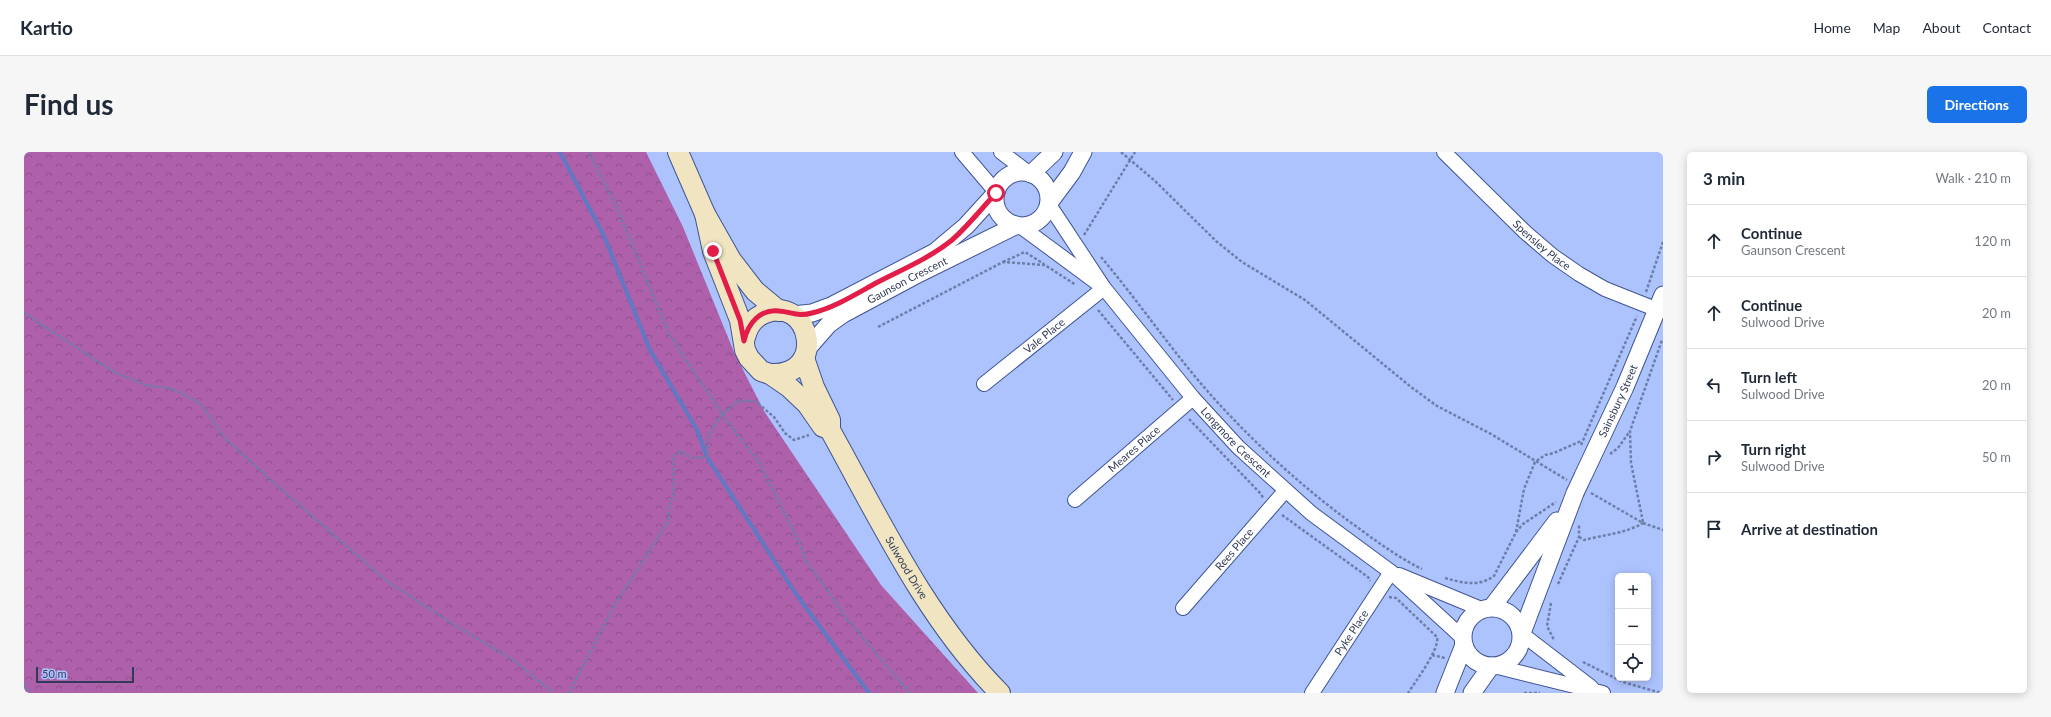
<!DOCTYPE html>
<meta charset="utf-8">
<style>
:root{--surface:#fff;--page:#f6f6f7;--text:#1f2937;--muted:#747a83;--line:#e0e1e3;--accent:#1a73e8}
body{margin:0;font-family:Lato,sans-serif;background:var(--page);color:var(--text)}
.controls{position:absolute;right:12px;bottom:12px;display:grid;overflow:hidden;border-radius:6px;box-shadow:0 2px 10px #0003}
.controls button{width:36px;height:36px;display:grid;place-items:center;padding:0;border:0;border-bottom:1px solid var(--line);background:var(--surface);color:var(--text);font:20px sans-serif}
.scale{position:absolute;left:12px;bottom:10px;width:98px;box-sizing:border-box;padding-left:4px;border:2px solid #303b58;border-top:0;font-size:11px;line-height:14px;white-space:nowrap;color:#303b58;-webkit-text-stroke:3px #adc3fe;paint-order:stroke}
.stop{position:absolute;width:12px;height:12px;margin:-9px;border:3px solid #e11d48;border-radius:50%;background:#fff}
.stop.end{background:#e11d48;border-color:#fff;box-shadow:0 1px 4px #0008}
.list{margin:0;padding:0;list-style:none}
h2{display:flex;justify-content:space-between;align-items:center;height:52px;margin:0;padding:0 16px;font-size:17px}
h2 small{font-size:13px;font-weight:400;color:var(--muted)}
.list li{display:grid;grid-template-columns:26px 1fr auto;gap:12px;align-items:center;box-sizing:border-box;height:72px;padding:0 16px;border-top:1px solid var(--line)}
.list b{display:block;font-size:15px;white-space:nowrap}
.list p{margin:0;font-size:13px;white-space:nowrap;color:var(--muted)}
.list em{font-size:13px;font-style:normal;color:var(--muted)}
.icon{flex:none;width:22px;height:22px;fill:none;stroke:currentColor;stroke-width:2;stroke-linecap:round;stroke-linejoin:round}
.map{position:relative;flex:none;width:1639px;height:541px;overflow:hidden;border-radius:6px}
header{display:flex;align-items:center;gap:24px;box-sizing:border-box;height:56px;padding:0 20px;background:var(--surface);border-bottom:1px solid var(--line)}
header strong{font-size:19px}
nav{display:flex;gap:22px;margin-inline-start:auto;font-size:14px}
.intro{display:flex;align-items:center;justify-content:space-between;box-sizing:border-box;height:96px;padding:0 24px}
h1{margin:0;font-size:28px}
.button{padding:10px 18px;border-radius:6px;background:var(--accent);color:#fff;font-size:14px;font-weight:700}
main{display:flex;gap:24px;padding:0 24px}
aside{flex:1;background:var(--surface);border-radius:6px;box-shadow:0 2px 10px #0003}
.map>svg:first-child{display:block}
.forest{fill:url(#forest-crowns)}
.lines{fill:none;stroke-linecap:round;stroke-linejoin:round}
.stream{stroke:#6079c2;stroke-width:4}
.minor-casing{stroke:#3f5494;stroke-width:16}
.tertiary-casing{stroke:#3f5494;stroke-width:19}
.secondary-casing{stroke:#3f5494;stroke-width:22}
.path{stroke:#6d7ea9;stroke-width:2.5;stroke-dasharray:3 2;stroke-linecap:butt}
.minor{stroke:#fff;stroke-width:14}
.tertiary{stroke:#fff;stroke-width:17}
.secondary{stroke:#f1e5c1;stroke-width:20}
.tertiary-bridge-casing{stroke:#3f5494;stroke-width:19;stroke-linecap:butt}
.tertiary-bridge{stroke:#fff;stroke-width:17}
.route{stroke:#e11d48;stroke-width:5}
.labels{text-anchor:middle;stroke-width:3;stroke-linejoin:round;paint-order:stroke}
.street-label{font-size:11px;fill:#303b58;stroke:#adc3fe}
</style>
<header>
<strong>Kartio</strong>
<nav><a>Home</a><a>Map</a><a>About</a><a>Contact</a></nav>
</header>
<div class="intro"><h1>Find us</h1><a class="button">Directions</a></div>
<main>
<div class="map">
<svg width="1639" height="541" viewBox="0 0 1639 541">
<defs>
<pattern id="forest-crowns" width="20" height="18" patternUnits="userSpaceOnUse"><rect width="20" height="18" fill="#ae60ab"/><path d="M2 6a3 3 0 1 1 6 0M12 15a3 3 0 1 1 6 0" fill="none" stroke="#8e508e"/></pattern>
</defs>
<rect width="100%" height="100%" fill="#adc3fe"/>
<!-- forest -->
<polygon class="forest" points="0,0 622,0 659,75 710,200 740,259 857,433 954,541 0,541"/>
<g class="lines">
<!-- stream -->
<polyline class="stream" points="536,0 580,84 626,198 673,278 683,305 772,442 845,541"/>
<!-- minor casing -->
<g class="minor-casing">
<g id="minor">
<polyline points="938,0 972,40"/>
<polyline points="977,0 1006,22"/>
<path id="s1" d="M1420 0 1501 80 1529 104 1555 122 1581 137 1634 158"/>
<path id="s2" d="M1024 51 1080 136 1169 246 1214 295 1287 361 1367 420 1439 486"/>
<polyline points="996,74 1072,130"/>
<path id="s3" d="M960 232 1080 136"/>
<path id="s4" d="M1051 348 1169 246"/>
<polyline points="1375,423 1457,457"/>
<path id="s5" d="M1159 456 1261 339"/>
<polyline points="1498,482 1567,535"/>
<polyline points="1470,514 1579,541"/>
<path id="s6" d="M1288 541 1367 420"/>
</g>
</g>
<!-- tertiary casing -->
<g class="tertiary-casing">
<g id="tertiary">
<circle cx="998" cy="47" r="27"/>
<polyline points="1007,22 1030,0"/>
<polyline points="1025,51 1048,20 1059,0"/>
<polyline points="768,163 788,161 807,154 911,100 942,74 972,41"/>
<path id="s7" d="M783 197 805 172 819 162 890 124 993 73"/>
<path id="s8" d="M1559 324 1601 235 1639 143"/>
<polyline points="1468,455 1533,369"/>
<circle cx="1468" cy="485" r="29"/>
<polyline points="1498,481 1551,341"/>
<polyline points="1421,541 1440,493"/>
<polyline points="1448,541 1467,514"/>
</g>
</g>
<!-- secondary casing -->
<g class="secondary-casing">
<g id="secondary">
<polyline points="654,0 681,62 707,108 731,139 755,159"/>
<polyline points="681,62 689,99 716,168 721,198 725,206 737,219 746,222 765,235 783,252 799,275"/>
<path d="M720 189C723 176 728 166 741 161 786 142 805 225 746 222"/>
<path id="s9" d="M780 206 790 235 806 268V278C856 368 903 468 976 541"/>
</g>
</g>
<!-- path -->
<g class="path">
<polyline points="565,0 595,60 644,180 698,262 736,312 777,394 780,405 823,467 886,541"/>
<polyline points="1097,0 1131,29 1192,89 1218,110 1281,148 1387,235 1413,254 1467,282 1543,328"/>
<polyline points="1060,83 1111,0"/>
<path d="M1077 105C1115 150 1148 199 1186 242 1227 288 1274 331 1322 367 1347 385 1371 404 1398 417"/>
<polyline points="979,110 1001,100 1020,112"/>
<polyline points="1622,140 1639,90"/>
<polyline points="1074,158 1149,248"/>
<polyline points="0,161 90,220 121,233 149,237 177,252 201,286 249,330 364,430 432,474 488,507 530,541"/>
<polyline points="854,175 979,110 1021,113 1052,133"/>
<polyline points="1165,267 1237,342 1239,346"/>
<polyline points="1557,293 1613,164"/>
<polyline points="1586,302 1594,296 1606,279"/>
<polyline points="1567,341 1619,371 1639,378"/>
<polyline points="1258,363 1344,425 1346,429"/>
<polyline points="1619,370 1607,311 1606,279 1638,188"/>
<polyline points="1492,380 1500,337 1511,310 1521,303 1530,301 1557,289"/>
<path d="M1555 385 1560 388C1579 383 1603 381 1619 371"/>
<path d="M1421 426C1438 431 1455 435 1470 424L1492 380 1499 372 1532 350"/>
<polyline points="1534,432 1555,385 1555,373"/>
<path d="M1365 445 1372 446 1413 485C1416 497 1391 530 1384 541"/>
<polyline points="1527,451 1523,474 1530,488"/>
<polyline points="1408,503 1421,506"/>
<polyline points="1559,510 1599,530 1637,541"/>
<polyline points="0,532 6,541"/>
<polyline points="545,541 590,454 644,370 645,355 650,341 649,306 656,299 668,306 683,305 684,284 698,262 715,249 731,249 750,265 761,281 770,288 785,283"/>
<polyline points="1500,541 1516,541"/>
</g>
<!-- minor -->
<use href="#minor" class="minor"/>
<!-- tertiary -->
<use href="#tertiary" class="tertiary"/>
<!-- secondary -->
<use href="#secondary" class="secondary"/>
<!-- tertiary-bridge casing -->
<g class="tertiary-bridge-casing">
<polyline id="tertiary-bridge" points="1551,341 1559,324"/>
</g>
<!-- tertiary-bridge -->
<use href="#tertiary-bridge" class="tertiary-bridge"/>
</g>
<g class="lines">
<!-- route -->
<path class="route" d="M689 99 716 168 720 189C724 171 736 157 755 159 768 160 774 165 788 161 810 156 832 142 852 131 877 118 906 106 928 88 944 74 958 56 972 41"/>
</g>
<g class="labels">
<!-- street labels -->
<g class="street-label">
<text dy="4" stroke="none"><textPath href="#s1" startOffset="135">Spensley Place</textPath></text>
<text dy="4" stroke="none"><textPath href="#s7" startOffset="123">Gaunson Crescent</textPath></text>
<text dy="4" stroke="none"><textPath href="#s3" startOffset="77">Vale Place</textPath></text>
<text dy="4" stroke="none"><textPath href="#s8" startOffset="83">Sainsbury Street</textPath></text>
<text dy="4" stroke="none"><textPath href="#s2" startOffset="305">Longmore Crescent</textPath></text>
<text dy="4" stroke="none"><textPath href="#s4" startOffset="78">Meares Place</textPath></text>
<text dy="4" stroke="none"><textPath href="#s5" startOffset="78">Rees Place</textPath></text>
<text dy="4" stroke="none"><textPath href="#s9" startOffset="235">Sulwood Drive</textPath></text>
<text dy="4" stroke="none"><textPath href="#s6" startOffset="72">Pyke Place</textPath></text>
</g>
</g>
</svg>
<div class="controls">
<button>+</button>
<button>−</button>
<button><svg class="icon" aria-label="locate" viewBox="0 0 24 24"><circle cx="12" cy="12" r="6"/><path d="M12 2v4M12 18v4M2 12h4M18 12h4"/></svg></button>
</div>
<div class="scale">50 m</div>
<div class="stop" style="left:972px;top:41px"></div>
<div class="stop end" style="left:689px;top:99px"></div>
</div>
<aside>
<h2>3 min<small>Walk · 210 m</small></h2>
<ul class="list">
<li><svg class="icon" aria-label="ahead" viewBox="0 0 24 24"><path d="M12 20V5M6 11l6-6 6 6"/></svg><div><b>Continue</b><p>Gaunson Crescent</p></div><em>120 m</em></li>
<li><svg class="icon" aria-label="ahead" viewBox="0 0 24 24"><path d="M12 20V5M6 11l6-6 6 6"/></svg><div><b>Continue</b><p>Sulwood Drive</p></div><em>20 m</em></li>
<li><svg class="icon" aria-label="left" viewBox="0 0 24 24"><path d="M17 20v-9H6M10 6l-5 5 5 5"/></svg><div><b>Turn left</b><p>Sulwood Drive</p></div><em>20 m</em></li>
<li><svg class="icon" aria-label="right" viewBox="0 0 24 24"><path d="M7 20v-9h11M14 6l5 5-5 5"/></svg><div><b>Turn right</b><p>Sulwood Drive</p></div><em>50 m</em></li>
<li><svg class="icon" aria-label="arrive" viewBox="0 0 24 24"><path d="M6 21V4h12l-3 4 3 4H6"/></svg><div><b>Arrive at destination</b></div></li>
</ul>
</aside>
</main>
